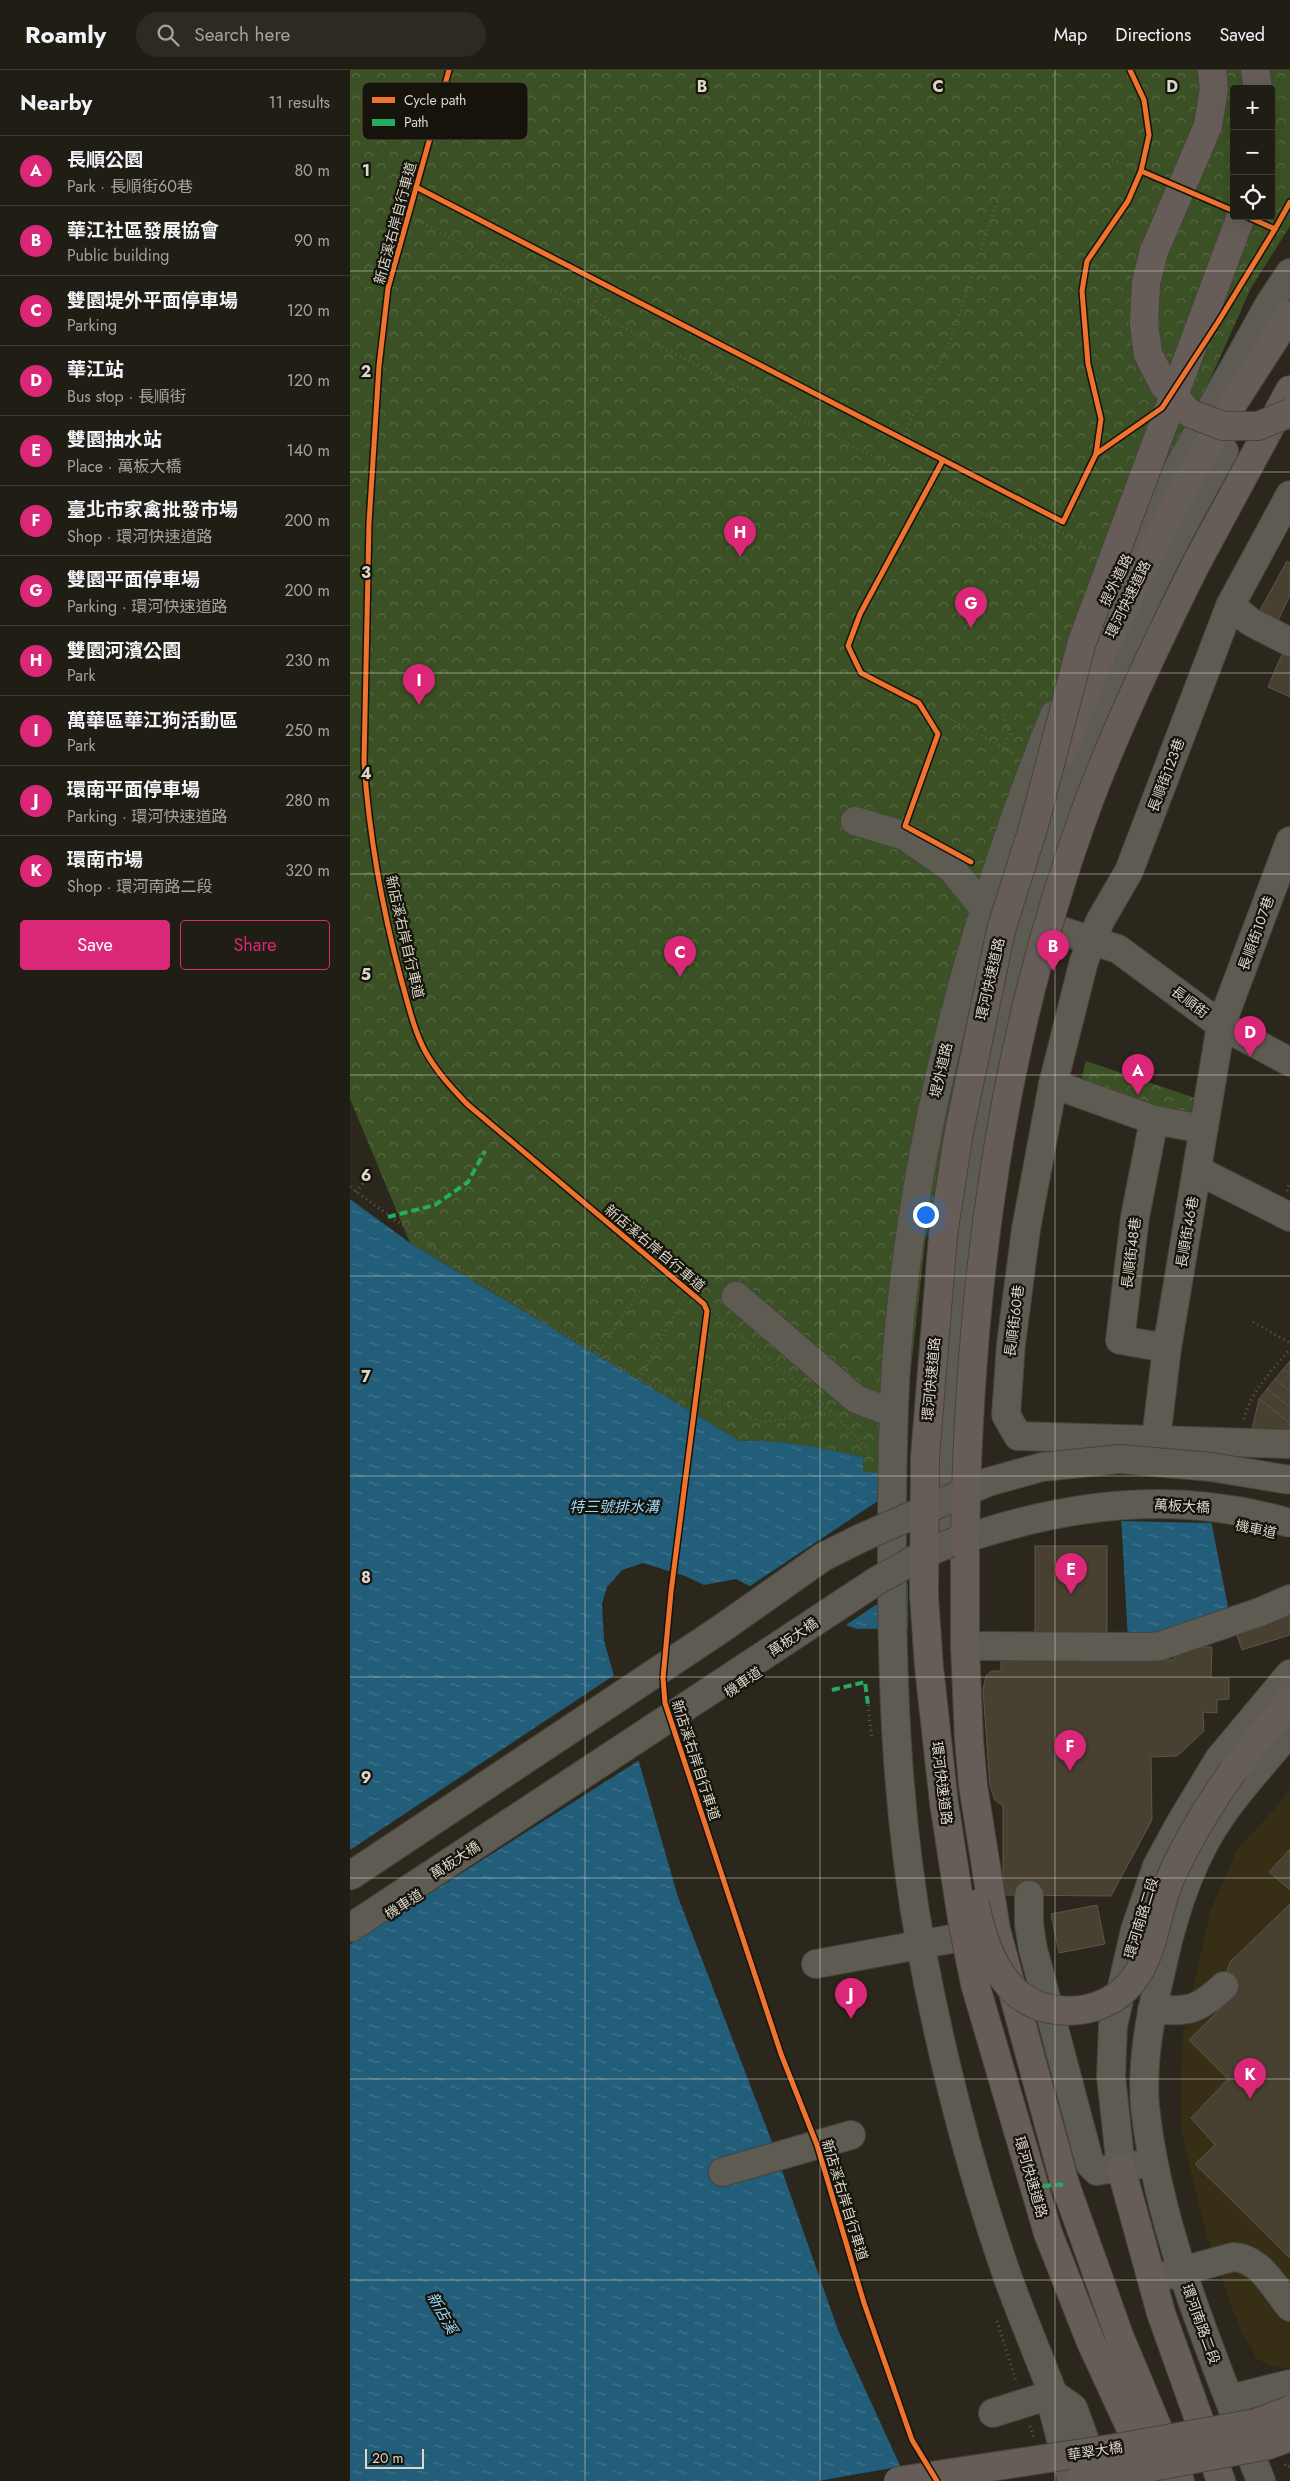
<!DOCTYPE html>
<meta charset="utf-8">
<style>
:root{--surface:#201d15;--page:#2d2a22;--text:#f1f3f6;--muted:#a2a2a0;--line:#3d3b34;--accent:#db2777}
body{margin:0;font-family:Jost,"Noto Sans TC",sans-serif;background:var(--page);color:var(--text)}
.controls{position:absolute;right:15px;top:15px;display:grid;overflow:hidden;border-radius:5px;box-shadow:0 5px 20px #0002}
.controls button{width:45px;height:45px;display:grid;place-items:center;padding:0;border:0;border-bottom:1px solid var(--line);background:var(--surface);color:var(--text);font:25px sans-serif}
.scale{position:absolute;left:15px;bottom:12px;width:59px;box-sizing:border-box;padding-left:5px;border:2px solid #dbd7cb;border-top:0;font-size:14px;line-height:18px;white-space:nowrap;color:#dbd7cb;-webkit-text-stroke:4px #16130a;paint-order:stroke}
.you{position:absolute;left:575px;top:1144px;width:18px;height:18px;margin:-12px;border:4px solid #fff;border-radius:50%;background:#1a73e8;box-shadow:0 0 0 8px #1a73e833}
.badge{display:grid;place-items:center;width:32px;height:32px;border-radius:50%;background:var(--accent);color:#fff;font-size:16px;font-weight:700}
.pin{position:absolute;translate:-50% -41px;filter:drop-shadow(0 1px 2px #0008)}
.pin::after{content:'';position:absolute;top:26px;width:18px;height:15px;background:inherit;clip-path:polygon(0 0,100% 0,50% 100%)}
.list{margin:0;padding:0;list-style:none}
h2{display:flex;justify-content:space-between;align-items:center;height:65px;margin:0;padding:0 20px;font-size:21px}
h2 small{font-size:16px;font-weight:400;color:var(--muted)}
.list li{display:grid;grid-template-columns:32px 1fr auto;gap:15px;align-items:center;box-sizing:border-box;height:70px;padding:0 20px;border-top:1px solid var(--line)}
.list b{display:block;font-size:19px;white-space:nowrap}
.list p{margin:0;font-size:16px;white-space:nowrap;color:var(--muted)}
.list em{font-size:16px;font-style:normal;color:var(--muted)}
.actions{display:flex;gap:10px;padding:15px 20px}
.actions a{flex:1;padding:11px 0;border:1px solid var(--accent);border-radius:5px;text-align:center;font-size:18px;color:var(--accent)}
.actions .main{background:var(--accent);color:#fff}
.icon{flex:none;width:28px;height:28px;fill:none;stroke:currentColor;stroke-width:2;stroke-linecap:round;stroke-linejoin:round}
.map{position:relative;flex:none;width:940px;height:2411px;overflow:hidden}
header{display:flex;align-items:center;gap:30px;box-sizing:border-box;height:70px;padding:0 25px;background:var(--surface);border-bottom:1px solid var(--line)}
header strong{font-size:24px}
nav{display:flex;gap:28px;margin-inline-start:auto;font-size:18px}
.search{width:350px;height:45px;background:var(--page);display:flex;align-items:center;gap:12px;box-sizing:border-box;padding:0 18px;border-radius:28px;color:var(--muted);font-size:19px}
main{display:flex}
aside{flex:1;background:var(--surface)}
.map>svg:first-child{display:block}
.built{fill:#362e15}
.park{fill:url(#park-crowns);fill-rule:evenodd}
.water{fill:url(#water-ripples)}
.pier{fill:#2b271c}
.building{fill:#484031;stroke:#5b564d}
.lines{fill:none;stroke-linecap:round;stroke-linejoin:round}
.minor-casing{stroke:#47443b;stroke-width:30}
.highway-casing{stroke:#47443b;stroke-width:30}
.path{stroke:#5c5952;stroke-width:3;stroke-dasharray:1 4;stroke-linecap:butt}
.minor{stroke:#5e5b52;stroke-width:28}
.highway{stroke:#675d58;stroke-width:28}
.minor-bridge-casing{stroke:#47443b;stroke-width:30;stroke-linecap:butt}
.highway-bridge-casing{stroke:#47443b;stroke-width:30;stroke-linecap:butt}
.minor-bridge{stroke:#5e5b52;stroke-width:28}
.highway-bridge{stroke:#675d58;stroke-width:28}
.quiet{stroke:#26ab63;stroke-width:4;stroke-dasharray:8 4;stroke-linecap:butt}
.cycleway-casing{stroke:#16130a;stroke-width:8}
.cycleway{stroke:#ef722f;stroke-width:5}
.grid{fill:none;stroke:#dbd7cb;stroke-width:1;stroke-opacity:0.55}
.labels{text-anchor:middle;stroke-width:4.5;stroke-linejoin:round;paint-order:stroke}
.street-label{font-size:14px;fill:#dbd7cb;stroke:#16130a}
.water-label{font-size:15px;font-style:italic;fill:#9ad8fb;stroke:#16130a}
.key{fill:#16130a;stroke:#514e44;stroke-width:1}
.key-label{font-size:14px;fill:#dbd7cb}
.grid-label{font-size:16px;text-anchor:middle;font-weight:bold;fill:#dbd7cb;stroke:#16130a;stroke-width:4.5;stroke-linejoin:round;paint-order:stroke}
</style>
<header>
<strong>Roamly</strong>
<div class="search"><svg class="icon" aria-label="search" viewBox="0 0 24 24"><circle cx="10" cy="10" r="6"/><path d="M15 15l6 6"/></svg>Search here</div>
<nav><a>Map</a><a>Directions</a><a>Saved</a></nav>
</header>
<main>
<aside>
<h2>Nearby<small>11 results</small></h2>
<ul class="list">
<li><span class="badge">A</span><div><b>長順公園</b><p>Park · 長順街60巷</p></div><em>80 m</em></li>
<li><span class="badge">B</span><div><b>華江社區發展協會</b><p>Public building</p></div><em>90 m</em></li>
<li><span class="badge">C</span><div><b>雙園堤外平面停車場</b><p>Parking</p></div><em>120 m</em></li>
<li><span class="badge">D</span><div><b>華江站</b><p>Bus stop · 長順街</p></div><em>120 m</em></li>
<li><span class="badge">E</span><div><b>雙園抽水站</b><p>Place · 萬板大橋</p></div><em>140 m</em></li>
<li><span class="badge">F</span><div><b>臺北市家禽批發市場</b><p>Shop · 環河快速道路</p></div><em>200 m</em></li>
<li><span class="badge">G</span><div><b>雙園平面停車場</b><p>Parking · 環河快速道路</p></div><em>200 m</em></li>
<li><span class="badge">H</span><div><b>雙園河濱公園</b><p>Park</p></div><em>230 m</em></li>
<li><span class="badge">I</span><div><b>萬華區華江狗活動區</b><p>Park</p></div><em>250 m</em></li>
<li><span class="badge">J</span><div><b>環南平面停車場</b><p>Parking · 環河快速道路</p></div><em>280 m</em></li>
<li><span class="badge">K</span><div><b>環南市場</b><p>Shop · 環河南路二段</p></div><em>320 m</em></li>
</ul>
<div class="actions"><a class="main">Save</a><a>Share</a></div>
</aside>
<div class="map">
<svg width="940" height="2411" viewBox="0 0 940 2411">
<defs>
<pattern id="park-crowns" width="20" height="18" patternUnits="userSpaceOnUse" patternTransform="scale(1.25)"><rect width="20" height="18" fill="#3b5125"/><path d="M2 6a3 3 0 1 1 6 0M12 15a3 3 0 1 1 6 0" fill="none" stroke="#576943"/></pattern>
<pattern id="water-ripples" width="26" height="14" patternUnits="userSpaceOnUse" patternTransform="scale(1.25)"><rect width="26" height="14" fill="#225d79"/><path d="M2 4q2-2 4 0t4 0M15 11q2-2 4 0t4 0" fill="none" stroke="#42748b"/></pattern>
</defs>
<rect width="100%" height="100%" fill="#2b271c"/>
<!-- built -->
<polygon class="built" points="940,1719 940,2297 937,2298 921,2296 907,2289 894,2267 881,2235 856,2164 831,2060 831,2018 833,1965 860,1842 887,1780 928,1735"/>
<!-- park -->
<g class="park">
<path d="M0 0H940V156L901 218 661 755 575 1173 549 1405 512 1401 513 1387C472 1378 432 1369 390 1371L60 1173 0 1029ZM884 19H921V146H884Z"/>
<polygon points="736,991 848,1029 843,1048 728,1022"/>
</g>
<!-- water -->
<g class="water">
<path d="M0 1129 60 1173 390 1371C432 1369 472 1378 513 1387V1401L557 1406 558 1558 507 1559 426 1530 386 1509 354 1515 335 1506 293 1493 272 1500 257 1517 252 1534 254 1571 328 1827 422 2072 488 2260 557 2411H0Z"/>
<polygon points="771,1446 861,1450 879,1542 812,1568 778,1569"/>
</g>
<!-- pier -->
<g class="pier">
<polygon points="559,1416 560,1512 493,1557 425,1532 397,1518 540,1423"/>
<polygon points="769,1446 863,1448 864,1453 769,1451"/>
<polygon points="266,1604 291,1689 0,1874 0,1780"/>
<polygon points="553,2396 559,2411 468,2411"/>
</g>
<!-- building -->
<g class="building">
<polygon points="937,491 940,493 940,525 927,553 908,544"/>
<polygon points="932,584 940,587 940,627 918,617"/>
<polygon points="940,1291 940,1305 933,1299"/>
<polygon points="933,1299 940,1305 940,1321 925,1309"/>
<polygon points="925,1309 940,1321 940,1337 917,1319"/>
<polygon points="917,1319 940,1337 940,1353 909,1329"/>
<polygon points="909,1329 940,1353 940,1361 901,1363"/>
<rect x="685" y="1476" width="72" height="97"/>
<polygon points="940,1541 940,1565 892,1580 885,1559"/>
<polygon points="824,1577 862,1577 861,1608 879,1608 879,1629 867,1630 867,1643 853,1642 854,1661 827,1686 801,1687 802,1750 761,1826 653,1825 653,1736 645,1730 640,1716 633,1620 636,1606 642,1601 651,1601 651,1590 824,1590"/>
<polygon points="940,1779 940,1820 919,1802"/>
<polygon points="940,1834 940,2188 845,2094 865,2075 841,2048 878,2009 839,1970 880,1929 876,1904 880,1892"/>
<polygon points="747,1835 755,1874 709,1883 701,1844"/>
</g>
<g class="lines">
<!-- minor casing -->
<g class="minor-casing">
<g id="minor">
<polyline points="940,425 880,536 779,801 750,851 734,891 703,1014 676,1159 661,1274 656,1345 668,1366 940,1374"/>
<polyline points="763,515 920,233 940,203"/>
<polyline points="880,536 901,552 940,572"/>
<path d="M704 645C622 848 565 1062 547 1281 542 1353 542 1425 542 1497 542 1624 548 1752 571 1877 592 1989 621 2103 659 2211 673 2249 689 2287 703 2324L704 2343 722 2411"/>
<polyline points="505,751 555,766 601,798 633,837"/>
<polyline points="675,849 768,879 871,955 940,992"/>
<polyline points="703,1014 804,1050 853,1059"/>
<polyline points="804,1050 785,1147 770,1270 817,1278"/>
<polyline points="847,1100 940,1147"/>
<polyline points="386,1226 506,1329 543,1343"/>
<polyline points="806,1369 817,1278 871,955 940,771"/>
<path d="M593 1467C590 1236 628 1008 696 788 707 750 724 713 738 676 752 638 765 600 781 564 807 501 841 440 874 381"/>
<polyline points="615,1576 799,1577 810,1576 910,1542 940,1529"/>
<polyline points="679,1825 679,1854 683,1879 740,2094 747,2101 788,2095"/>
<polyline points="466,1894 639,1862"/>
<path d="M802 1940C839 1941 846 1942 874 1916"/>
<polyline points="771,2098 761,2006 763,1956 785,1860 807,1796 831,1752 869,1689 940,1604"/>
<polyline points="373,2102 501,2065"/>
<path d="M814 2206 883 2187C910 2188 924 2217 940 2237"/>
<polyline points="703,2324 723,2338 747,2403"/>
<polyline points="880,2329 940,2314"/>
<polyline points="643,2343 703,2324"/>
<path d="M911 2411C865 2292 809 2165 795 2037 791 1989 802 1939 813 1892 824 1842 843 1785 873 1743 893 1715 918 1688 940 1661"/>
</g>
</g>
<!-- highway casing -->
<g class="highway-casing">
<g id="highway">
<polyline points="905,0 908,19"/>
<polyline points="847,492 940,320"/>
<polyline points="713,681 753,580 825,434 871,352 940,245"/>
<polyline points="615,1477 615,1576 619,1670 623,1715 646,1860 715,2114 770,2268 830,2411"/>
<polyline points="883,1701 940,1630"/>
<polyline points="771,2098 811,2243 871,2411"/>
<polyline points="698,2163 740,2270 805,2411"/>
</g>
</g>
<!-- path -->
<g class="path">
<polyline points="762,89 791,101"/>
<polyline points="59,146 700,478 713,452"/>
<polyline points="241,241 254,215"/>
<polyline points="552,368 600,271 651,121"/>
<polyline points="708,461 743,480"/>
<polyline points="569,633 665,684"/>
<polyline points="653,645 660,664 653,678"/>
<polyline points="135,1081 151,1063"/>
<polyline points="176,1113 191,1096"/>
<polyline points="0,1117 125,1208 247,1284 301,1316 337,1322"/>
<polyline points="937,1121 940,1112"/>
<polyline points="6,1122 22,1103"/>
<polyline points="354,1234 483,1343 520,1382"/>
<polyline points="903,1252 940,1273"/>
<polyline points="247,1284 307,1195"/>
<polyline points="289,1309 338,1221"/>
<polyline points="356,1325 411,1352 482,1343"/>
<path d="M894 1349C901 1321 922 1301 940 1279"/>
<polyline points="518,1635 522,1669"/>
<polyline points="647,2251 666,2311"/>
<polyline points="680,2356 684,2369"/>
<polyline points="935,2394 937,2397 940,2396"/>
</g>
<!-- minor -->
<use href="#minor" class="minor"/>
<!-- highway -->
<use href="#highway" class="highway"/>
<!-- minor-bridge casing -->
<g class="minor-bridge-casing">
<g id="minor-bridge">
<polyline points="0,1806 371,1559 473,1487 511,1468 638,1412 692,1397 770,1389 861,1397 940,1410"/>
<path d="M0 1858 528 1510C548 1500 568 1486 588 1478 606 1470 627 1465 646 1459 745 1430 840 1424 940 1453"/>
</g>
</g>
<!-- highway-bridge casing -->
<g class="highway-bridge-casing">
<g id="highway-bridge">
<polyline points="862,0 864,19 858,56 804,181 796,213 794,254 798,284 814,315 839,343 873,356 908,356 940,343"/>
<path d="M615 1477C618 1224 650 970 739 731 770 649 808 570 847 492"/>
<path d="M625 1834C633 1873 649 1924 692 1937 728 1947 767 1937 788 1903 805 1876 807 1839 820 1809 837 1771 858 1736 883 1701"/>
<polyline points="698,2163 625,1914 612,1849 594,1733 579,1597 574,1526 575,1387 593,1165 609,1062 651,860 684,755 732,572 891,146"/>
<polyline points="548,2411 772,2377 906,2353 940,2340"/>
<polyline points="728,2411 918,2375 940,2367"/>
</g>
</g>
<!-- minor-bridge -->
<use href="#minor-bridge" class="minor-bridge"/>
<!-- highway-bridge -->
<use href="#highway-bridge" class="highway-bridge"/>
<!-- quiet -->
<g class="quiet">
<polyline points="38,1147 85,1135 118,1112 135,1081"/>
<polyline points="482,1620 515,1612 518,1635"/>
<polyline points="681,2117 715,2114"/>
</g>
<!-- cycleway casing -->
<g class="cycleway-casing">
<g id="cycleway">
<path d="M99 0 38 218 29 296 19 453 14 692C19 764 32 838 51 909 58 933 63 958 75 981 86 1001 101 1017 117 1034L354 1234 357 1241 321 1522 313 1608 315 1633 431 1984 467 2075 514 2233 562 2370 587 2411"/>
<polyline points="791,101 884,141"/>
<polyline points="66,117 713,452 746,384 751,349 738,294 732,221 737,191 778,131 791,101 799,65 794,30 780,0"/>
<polyline points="896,146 925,159 940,132"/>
<polyline points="746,384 812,338 868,252 925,159"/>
<polyline points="593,390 510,544 498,576 511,603 569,633 588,664 555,756 621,792"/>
</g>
</g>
<!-- cycleway -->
<use href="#cycleway" class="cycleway"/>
</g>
<!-- grid -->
<path class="grid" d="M235 0V2411M470 0V2411M705 0V2411M0 201H940M0 402H940M0 603H940M0 804H940M0 1005H940M0 1206H940M0 1406H940M0 1607H940M0 1808H940M0 2009H940M0 2210H940"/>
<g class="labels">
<!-- street labels -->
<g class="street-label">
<text transform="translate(45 153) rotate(-75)" y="5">新店溪右岸自行車道</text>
<text transform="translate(766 510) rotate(-64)" y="5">提外道路</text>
<text transform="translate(778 529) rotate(-64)" y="5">環河快速道路</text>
<text transform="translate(816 705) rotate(-69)" y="5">長順街123巷</text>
<text transform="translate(906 863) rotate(-70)" y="5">長順街107巷</text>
<text transform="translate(55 867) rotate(77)" y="5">新店溪右岸自行車道</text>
<text transform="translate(640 909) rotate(-77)" y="5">環河快速道路</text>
<text transform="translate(840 932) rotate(37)" y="5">長順街</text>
<text transform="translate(591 1000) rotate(-77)" y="5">堤外道路</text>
<text transform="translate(837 1162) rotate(-80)" y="5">長順街46巷</text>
<text transform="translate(305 1178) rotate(40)" y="5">新店溪右岸自行車道</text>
<text transform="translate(781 1183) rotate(-83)" y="5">長順街48巷</text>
<text transform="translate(664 1251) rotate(-83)" y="5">長順街60巷</text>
<text transform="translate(581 1309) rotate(-85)" y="5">環河快速道路</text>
<text transform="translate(832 1436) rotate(3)" y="5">萬板大橋</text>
<text transform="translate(906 1459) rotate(12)" y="5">機車道</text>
<text transform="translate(443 1567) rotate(-34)" y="5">萬板大橋</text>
<text transform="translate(393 1612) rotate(-34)" y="5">機車道</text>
<text transform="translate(346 1690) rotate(72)" y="5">新店溪右岸自行車道</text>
<text transform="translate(592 1713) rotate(83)" y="5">環河快速道路</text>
<text transform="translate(105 1790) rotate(-33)" y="5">萬板大橋</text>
<text transform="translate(54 1834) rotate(-33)" y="5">機車道</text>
<text transform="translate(791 1848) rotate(-73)" y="5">環河南路二段</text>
<text transform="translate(681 2107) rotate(74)" y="5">環河快速道路</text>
<text transform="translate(495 2130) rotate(73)" y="5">新店溪右岸自行車道</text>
<text transform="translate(851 2254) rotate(70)" y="5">環河南路二段</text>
<text transform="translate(745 2381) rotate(-9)" y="5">華翠大橋</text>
</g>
<!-- water labels -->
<g class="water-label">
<text x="264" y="1442">特三號排水溝</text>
<text transform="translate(92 2243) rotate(61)" y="5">新店溪</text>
</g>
</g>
<!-- legend -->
<rect x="12" y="12" width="166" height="58" rx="8" class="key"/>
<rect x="22" y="27" width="23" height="6" fill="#ef722f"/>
<rect x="22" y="49" width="23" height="7" fill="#26ab63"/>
<g class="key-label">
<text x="54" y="35">Cycle path</text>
<text x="54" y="57">Path</text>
</g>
<g class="grid-label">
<text x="352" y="22">B</text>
<text x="588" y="22">C</text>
<text x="822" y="22">D</text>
<text x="16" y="106">1</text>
<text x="16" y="307">2</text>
<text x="16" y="508">3</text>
<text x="16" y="709">4</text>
<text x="16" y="910">5</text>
<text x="16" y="1111">6</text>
<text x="16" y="1312">7</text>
<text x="16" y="1513">8</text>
<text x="16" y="1713">9</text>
</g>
</svg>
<div class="controls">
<button>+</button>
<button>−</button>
<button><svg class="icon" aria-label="locate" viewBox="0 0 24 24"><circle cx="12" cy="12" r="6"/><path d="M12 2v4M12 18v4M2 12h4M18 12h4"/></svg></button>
</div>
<div class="scale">20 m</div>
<div class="you"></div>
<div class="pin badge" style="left:788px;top:1025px">A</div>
<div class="pin badge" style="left:703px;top:901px">B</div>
<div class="pin badge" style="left:330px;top:907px">C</div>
<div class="pin badge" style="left:900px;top:987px">D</div>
<div class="pin badge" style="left:721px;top:1524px">E</div>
<div class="pin badge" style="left:720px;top:1701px">F</div>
<div class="pin badge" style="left:621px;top:558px">G</div>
<div class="pin badge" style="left:390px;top:487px">H</div>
<div class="pin badge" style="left:69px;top:635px">I</div>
<div class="pin badge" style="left:501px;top:1949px">J</div>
<div class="pin badge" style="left:900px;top:2029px">K</div>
</div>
</main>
